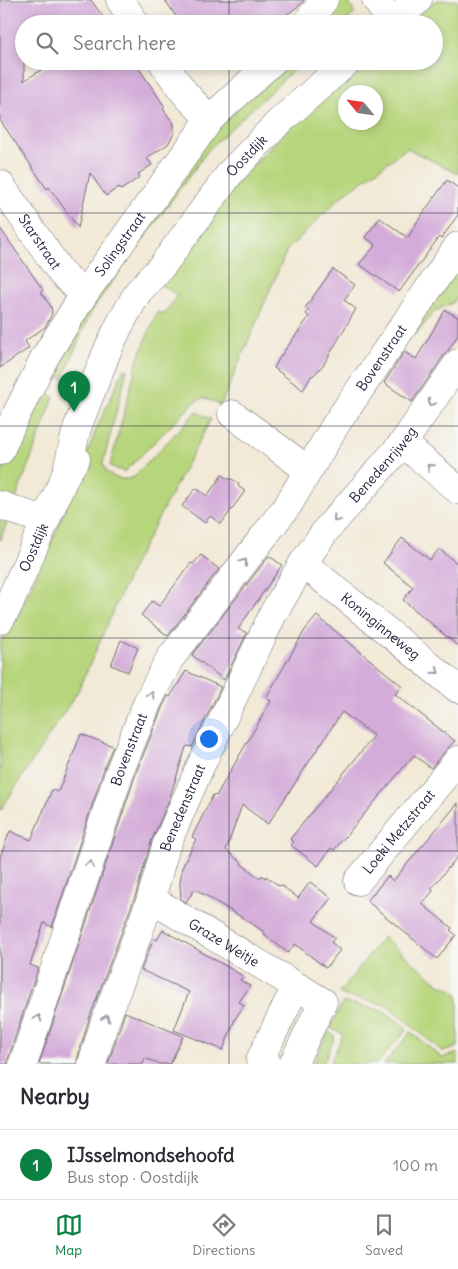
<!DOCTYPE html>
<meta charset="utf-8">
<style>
:root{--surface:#fff;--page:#f7f7f7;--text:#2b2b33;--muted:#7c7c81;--line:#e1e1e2;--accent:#0b8043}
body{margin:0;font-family:Delius,sans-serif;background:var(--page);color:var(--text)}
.compass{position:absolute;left:338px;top:85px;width:45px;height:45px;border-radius:50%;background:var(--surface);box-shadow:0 2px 8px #0003;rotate:299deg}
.you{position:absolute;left:208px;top:738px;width:18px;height:18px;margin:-12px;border:4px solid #fff;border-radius:50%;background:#1a73e8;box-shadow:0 0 0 8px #1a73e833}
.badge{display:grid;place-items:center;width:32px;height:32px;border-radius:50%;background:var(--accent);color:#fff;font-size:16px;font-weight:700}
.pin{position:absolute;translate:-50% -41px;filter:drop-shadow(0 1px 2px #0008)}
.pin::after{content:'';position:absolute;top:26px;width:18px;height:15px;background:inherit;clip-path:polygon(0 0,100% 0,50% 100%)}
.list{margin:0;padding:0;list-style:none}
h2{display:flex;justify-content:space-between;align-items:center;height:65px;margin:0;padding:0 20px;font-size:21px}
h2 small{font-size:16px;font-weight:400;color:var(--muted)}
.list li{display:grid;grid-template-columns:32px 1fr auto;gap:15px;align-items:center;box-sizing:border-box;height:70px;padding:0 20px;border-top:1px solid var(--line)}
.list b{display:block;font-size:19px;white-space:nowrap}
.list p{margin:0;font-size:16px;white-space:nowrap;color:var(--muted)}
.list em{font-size:16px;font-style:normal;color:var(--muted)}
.icon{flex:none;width:28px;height:28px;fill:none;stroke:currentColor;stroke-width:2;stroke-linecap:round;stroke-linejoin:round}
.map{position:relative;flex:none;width:458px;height:1064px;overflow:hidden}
.search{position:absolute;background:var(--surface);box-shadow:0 2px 8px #0003;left:15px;right:15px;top:15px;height:55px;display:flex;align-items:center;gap:12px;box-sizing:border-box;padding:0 18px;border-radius:28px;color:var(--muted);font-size:19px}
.sheet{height:135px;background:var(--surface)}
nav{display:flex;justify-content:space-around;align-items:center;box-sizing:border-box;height:70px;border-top:1px solid var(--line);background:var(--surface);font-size:14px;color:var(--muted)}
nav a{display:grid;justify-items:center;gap:2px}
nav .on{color:var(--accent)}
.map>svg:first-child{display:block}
.green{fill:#b7d57c;stroke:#6c7c5c;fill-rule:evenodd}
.building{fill:#d4acd9}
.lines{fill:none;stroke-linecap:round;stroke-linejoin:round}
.minor-casing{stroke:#6b6871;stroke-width:29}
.minor{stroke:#fff;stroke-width:28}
.oneway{stroke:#9c9ca7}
.grid{fill:none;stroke:#22223b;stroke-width:1;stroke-opacity:0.55}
.labels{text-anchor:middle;stroke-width:4.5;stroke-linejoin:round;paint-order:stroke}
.street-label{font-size:14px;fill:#22223b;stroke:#f6f6f2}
</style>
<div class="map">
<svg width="458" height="1064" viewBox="0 0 458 1064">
<rect width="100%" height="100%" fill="#f6f6f2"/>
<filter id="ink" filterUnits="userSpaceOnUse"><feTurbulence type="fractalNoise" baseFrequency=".02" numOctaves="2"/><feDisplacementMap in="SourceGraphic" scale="10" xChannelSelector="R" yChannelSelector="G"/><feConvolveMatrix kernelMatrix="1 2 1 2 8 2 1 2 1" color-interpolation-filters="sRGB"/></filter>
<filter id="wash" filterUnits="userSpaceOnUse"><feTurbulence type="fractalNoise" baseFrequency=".0096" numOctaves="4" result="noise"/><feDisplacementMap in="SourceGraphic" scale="20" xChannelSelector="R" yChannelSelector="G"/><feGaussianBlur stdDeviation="1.12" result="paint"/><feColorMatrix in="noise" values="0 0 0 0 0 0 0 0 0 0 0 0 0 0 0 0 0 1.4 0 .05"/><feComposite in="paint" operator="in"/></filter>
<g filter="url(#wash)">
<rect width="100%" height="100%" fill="#f2e9d6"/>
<!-- green -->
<g class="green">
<polygon points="332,0 347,0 355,13 343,24 318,24"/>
<path d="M436 0H458V174L407 148 342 196 287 250 221 405 204 398 196 401 124 472 110 466 138 359 157 312 165 314 177 295 162 286 205 217 290 126 365 61H434V24H408ZM346 92H376V122H346Z"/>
<polygon points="287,61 303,61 209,149 96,304 86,323 63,379 55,376 47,393 54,397 0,541 0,478 11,450 37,393 93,299 206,138"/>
<polygon points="458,258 458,295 452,303 435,311 419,331 399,344"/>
<path d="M124 369 127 370 103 463C104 472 112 477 121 479 125 480 130 478 134 477L196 412 211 419 133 566 78 691 0 811V643L19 612 50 546 99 423Z"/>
<polygon points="383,937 438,983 454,991 458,995 458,1047 443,1052 387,1005 345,996 339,993"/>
<polygon points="343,1002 385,1011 407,1029 379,1061 378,1061 376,1064 330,1064 343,1034 330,1028"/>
<polygon points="328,1032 335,1036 323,1064 313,1064"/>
<polygon points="411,1032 442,1058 458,1053 458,1064 384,1064"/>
</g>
<g id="blocks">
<!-- building -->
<g class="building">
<polygon points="0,0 91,0 108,24 24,24 24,81 55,61 134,61 165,107 163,109 174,124 174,133 168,144 147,158 152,165 138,174 140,177 121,190 119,187 106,196 90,173 78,228 49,187 47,189 0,120"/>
<polygon points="165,0 304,0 300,5 274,24 181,24"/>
<polygon points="447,180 458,188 458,215 441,239 439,237 399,292 359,264 376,245 365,237 380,218 408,238 417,222"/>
<polygon points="0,228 43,290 41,292 51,307 52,312 51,316 45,327 25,341 29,348 0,368"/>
<polygon points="333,269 355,285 344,300 356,309 324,364 313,376 312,375 303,390 274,368 280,357 309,317 306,314 309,310 305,308"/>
<polygon points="445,310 458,317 458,335 448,351 445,354 412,402 384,383 404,352 416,359"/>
<polygon points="222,475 228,479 232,479 238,483 239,487 245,491 221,524 210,516 205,523 182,506 196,488 207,496"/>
<polygon points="402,538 430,560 439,549 458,564 458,646 403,600 413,587 383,563"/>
<polygon points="201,555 219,569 168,636 141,615 152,601 159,606 191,563 193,564"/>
<polygon points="269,556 282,565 238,629 247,633 224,680 192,655"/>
<polygon points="317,616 402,686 395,694 455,741 446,750 431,768 414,755 334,850 331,848 318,866 291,845 294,842 290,839 374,736 342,712 268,824 242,805 226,850 242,863 241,864 260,878 262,875 265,878 266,876 279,886 281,885 298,898 310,882 331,898 313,921 335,938 331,942 340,950 326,968 295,944 288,953 264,934 264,932 251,923 195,889 186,902 181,899 180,883 182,868 196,839 192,837 213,795 216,796 271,701 266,698 305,630"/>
<polygon points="121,640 138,648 128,672 111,665"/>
<polygon points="186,671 221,687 192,747 188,746 186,747 169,800 151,842 136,894 89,1019 77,1060 77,1064 39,1064 136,773 162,708 168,696 170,697"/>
<polygon points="81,734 113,746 106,763 52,927 44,923 30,965 38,968 8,1059 8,1064 0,1064 0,857 10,831 31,840 52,790 58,792"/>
<polygon points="458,803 458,856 431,889 433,891 422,904 452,928 450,930 456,935 437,959 367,901 388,876 393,881"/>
<polygon points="163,930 243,976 240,980 250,986 239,1002 244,1005 235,1019 223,1050 174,1030 189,992 141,970 154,938 157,940"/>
<polygon points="125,1012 183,1036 170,1064 159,1064 145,1058 143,1064 108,1064"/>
</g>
</g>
</g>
<g filter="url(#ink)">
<use href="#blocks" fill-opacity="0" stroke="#6b6871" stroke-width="1"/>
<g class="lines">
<!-- minor casing -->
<g class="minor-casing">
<g id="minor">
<polyline points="120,0 136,24"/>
<polyline points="376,0 392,22"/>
<polyline points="306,24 324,0"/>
<polyline points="390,24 418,0"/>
<path d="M162 61C177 83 189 102 211 118"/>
<path id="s1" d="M0 184 62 274 84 294"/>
<polyline points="232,414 308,470"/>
<polyline points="403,443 458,490"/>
<path id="s2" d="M0 451 13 421 45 357 84 294 211 118 273 61"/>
<path id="s3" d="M66 474 77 428 108 349 120 324 138 292 162 266 231 172 277 124 348 61"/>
<polyline points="0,505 45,521"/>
<path id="s4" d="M303 563 458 689"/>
<path id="s5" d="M0 620 7 608 66 474 76 459"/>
<path id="s6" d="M358 881 458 760"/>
<path id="s7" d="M151 899 323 1002 293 1064"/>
<path id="s8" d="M23 1064 121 768 148 701 169 660 288 505 336 424 458 246"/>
<path id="s9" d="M92 1064 104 1024 151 899 166 846 200 767 274 612 303 563 326 530 403 443 458 363"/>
<polyline points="267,1064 260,1060 296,986"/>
</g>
</g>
<!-- minor -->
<use href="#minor" class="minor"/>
</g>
<!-- one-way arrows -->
<defs><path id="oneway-chevron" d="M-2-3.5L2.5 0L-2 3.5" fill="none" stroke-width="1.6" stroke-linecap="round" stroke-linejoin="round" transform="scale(1.25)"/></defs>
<g class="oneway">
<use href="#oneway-chevron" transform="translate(431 403) rotate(124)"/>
<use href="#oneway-chevron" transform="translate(430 467) rotate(-140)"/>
<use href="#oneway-chevron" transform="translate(336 519) rotate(131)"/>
<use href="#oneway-chevron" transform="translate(244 562) rotate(-53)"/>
<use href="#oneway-chevron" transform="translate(436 671) rotate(39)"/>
<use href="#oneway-chevron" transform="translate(151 695) rotate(-63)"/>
<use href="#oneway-chevron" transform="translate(90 864) rotate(-72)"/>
<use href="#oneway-chevron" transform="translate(38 1018) rotate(-71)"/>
<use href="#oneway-chevron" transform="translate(106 1018) rotate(-70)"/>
</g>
</g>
<!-- grid -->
<path class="grid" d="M229 0V24M229 61V1064M0 213H458M0 426H458M0 638H458M0 851H458"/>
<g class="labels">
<!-- street labels -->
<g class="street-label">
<text dy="5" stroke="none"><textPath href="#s3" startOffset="371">Oostdijk</textPath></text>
<text dy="5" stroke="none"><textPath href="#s1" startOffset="70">Starstraat</textPath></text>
<text dy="5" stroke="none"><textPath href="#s2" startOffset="240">Solingstraat</textPath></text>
<text dy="5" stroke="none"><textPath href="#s8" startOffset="800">Bovenstraat</textPath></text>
<text dy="5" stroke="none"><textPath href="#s9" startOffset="672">Benedenrijweg</textPath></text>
<text dy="5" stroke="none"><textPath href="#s5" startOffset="80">Oostdijk</textPath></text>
<text dy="5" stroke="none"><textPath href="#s4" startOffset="100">Koninginneweg</textPath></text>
<text dy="5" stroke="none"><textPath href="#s8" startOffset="332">Bovenstraat</textPath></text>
<text dy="5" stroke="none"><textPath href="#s9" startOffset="272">Benedenstraat</textPath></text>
<text dy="5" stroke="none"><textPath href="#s6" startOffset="64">Loeki Metzstraat</textPath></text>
<text dy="5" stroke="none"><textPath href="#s7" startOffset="85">Graze Weitje</textPath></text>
</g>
</g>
</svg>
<svg class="compass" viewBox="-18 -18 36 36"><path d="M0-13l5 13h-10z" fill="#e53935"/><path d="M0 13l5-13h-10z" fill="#7c7c81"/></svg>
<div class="you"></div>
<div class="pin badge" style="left:74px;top:412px">1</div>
<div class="search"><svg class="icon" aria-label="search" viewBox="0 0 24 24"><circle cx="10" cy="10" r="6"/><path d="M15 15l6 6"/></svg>Search here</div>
</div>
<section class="sheet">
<h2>Nearby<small></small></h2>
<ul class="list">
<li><span class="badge">1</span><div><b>IJsselmondsehoofd</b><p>Bus stop · Oostdijk</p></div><em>100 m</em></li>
</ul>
</section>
<nav>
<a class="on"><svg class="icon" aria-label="map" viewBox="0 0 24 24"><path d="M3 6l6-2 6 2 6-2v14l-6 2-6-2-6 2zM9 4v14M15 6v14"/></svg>Map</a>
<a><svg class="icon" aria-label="directions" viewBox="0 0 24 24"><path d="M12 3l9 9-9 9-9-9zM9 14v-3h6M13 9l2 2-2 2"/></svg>Directions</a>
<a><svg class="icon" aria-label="saved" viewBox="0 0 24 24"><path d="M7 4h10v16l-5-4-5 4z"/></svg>Saved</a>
</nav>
